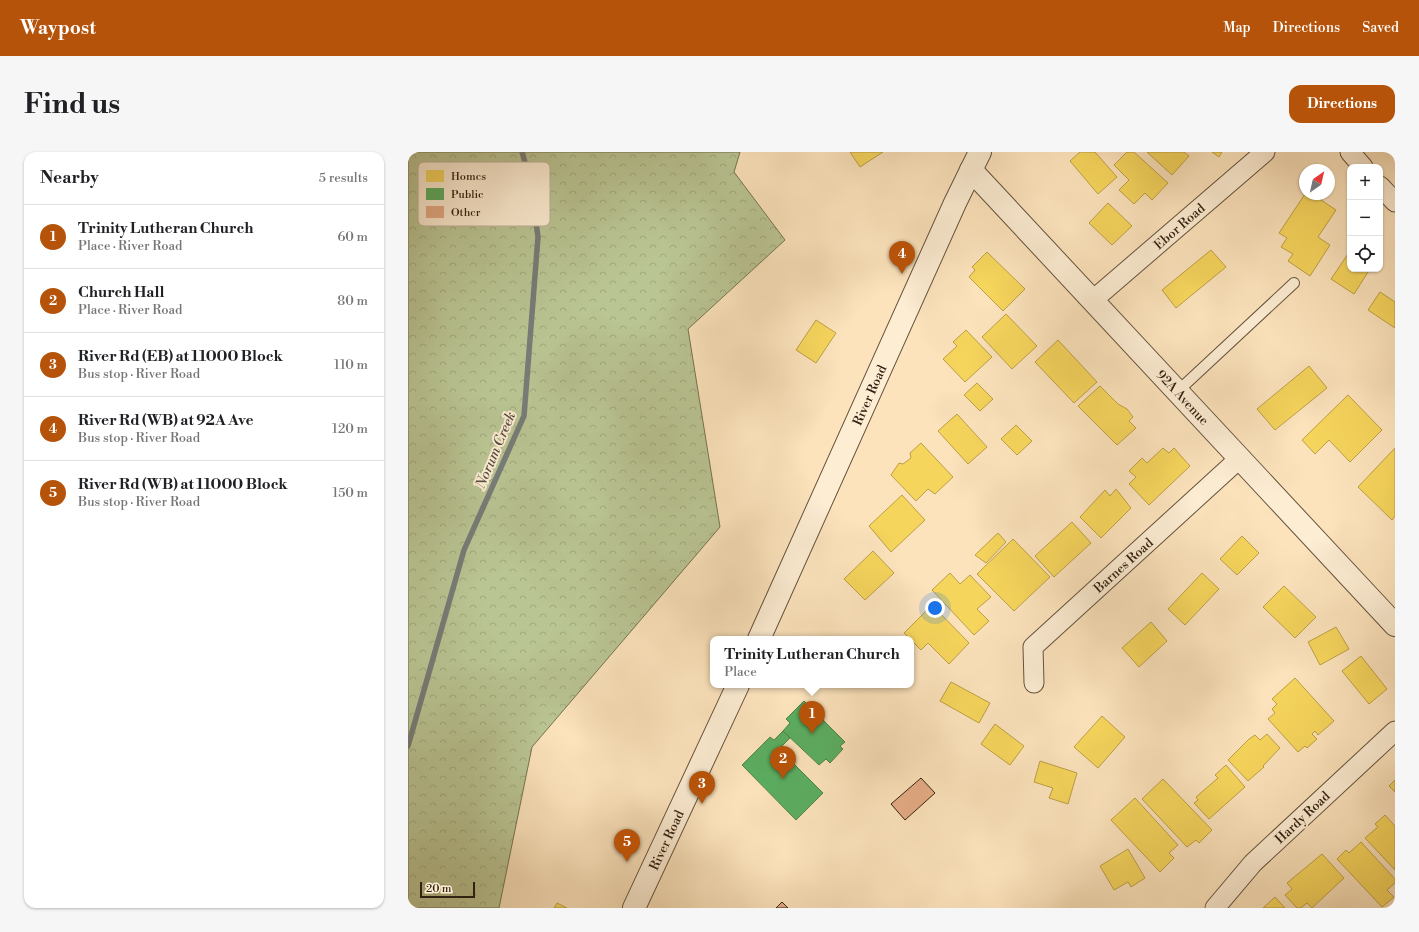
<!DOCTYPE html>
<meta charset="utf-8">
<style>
:root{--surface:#fff;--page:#f6f6f6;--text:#202124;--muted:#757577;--line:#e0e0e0;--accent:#b45309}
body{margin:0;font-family:"Libre Bodoni",serif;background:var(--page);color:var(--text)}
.controls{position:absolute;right:12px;top:12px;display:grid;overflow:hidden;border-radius:8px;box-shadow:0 1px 3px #0004}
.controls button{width:36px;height:36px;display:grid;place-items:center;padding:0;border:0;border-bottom:1px solid var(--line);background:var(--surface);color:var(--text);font:20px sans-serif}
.compass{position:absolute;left:891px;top:12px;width:36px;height:36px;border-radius:50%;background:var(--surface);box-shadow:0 1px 3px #0004;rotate:34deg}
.scale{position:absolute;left:12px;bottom:10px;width:55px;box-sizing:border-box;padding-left:4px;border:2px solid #332111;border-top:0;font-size:11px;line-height:14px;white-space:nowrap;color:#332111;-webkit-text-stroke:3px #fdedd3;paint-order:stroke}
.you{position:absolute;left:527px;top:456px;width:14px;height:14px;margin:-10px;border:3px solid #fff;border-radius:50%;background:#1a73e8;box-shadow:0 0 0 6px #1a73e833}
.badge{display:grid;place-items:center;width:26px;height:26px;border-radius:50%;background:var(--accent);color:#fff;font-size:13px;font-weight:700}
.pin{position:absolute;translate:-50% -33px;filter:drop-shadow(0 1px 2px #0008)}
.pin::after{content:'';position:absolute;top:21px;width:14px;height:12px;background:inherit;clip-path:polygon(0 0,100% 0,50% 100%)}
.popup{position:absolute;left:302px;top:484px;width:204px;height:52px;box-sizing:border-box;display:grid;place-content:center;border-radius:8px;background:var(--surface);filter:drop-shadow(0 1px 3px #0005);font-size:13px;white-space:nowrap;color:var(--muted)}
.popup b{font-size:15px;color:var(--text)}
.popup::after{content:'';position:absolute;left:50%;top:100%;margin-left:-8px;border:8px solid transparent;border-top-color:var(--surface)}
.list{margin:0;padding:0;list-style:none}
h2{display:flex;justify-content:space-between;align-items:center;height:52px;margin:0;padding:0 16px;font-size:17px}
h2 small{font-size:13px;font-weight:400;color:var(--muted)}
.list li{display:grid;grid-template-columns:26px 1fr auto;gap:12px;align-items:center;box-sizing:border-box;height:64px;padding:0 16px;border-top:1px solid var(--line)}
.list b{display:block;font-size:15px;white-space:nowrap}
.list p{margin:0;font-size:13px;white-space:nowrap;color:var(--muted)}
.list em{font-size:13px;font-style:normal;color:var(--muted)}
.icon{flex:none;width:22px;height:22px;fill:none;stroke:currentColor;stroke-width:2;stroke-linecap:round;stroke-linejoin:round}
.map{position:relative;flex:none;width:987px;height:756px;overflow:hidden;border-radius:12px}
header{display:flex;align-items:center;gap:24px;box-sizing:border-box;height:56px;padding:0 20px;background:var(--accent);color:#fff}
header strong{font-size:19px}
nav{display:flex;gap:22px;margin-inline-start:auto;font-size:14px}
.intro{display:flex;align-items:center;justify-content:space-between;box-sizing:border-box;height:96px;padding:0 24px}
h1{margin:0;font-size:28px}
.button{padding:10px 18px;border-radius:12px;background:var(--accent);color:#fff;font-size:14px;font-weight:700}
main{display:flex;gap:24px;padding:0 24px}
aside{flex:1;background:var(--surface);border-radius:12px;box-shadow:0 1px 3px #0004}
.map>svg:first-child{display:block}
.forest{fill:url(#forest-crowns);stroke:#767352}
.homes{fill:#f6d55c;stroke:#bc9f46}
.public{fill:#5aae61;stroke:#4e8449}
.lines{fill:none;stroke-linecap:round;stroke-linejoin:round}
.stream{stroke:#777d78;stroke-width:5.5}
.building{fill:#e6ac86;stroke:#332111}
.service-casing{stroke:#65523c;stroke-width:12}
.minor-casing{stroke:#65523c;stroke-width:21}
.tertiary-casing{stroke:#65523c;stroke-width:24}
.service{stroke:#fdedd3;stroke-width:10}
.minor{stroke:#fdedd3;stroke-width:19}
.tertiary{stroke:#fdedd3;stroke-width:22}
.labels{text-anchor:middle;stroke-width:4;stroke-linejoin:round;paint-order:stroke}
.street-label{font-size:13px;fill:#332111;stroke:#fdedd3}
.water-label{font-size:14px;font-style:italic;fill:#554f44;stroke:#fdedd3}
.key{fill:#fdedd3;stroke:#c0b099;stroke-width:1}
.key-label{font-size:11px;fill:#332111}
</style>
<header>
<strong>Waypost</strong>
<nav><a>Map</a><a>Directions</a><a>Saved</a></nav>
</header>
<div class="intro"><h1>Find us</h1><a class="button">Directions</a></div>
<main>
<aside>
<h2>Nearby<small>5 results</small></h2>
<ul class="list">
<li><span class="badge">1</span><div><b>Trinity Lutheran Church</b><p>Place · River Road</p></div><em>60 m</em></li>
<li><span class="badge">2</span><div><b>Church Hall</b><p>Place · River Road</p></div><em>80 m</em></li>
<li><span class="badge">3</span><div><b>River Rd (EB) at 11000 Block</b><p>Bus stop · River Road</p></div><em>110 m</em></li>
<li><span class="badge">4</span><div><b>River Rd (WB) at 92A Ave</b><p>Bus stop · River Road</p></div><em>120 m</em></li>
<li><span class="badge">5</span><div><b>River Rd (WB) at 11000 Block</b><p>Bus stop · River Road</p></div><em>150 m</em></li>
</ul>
</aside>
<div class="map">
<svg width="987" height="756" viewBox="0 0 987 756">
<defs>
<pattern id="forest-crowns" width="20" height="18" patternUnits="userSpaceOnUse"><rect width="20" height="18" fill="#bac594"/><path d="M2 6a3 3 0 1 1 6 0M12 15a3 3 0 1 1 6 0" fill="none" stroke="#a0a97f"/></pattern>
</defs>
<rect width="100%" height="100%" fill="#fce3bc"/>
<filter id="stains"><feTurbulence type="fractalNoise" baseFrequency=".005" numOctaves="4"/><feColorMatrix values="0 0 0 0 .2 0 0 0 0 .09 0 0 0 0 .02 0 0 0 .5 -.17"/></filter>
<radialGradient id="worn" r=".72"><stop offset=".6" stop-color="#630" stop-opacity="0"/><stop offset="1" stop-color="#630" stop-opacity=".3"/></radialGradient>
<!-- forest -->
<polygon class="forest" points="0,0 332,0 326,20 377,88 280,177 312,375 124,595 91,756 0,756"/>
<!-- homes -->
<g class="homes">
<polygon points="442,0 475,0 452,15"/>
<polygon points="672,0 687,0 709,25 690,42 662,9"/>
<polygon points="719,0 726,0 760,31 744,48 737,41 726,52 711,38 721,28 706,13"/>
<polygon points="739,0 776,0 781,4 764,23"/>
<polygon points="804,0 814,0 811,5"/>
<polygon points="897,42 904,42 928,58 910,85 922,93 902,124 880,109 885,102 873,95 879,86 871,81"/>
<polygon points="700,51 724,74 704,93 681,71"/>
<polygon points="803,98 818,115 768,156 754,138"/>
<polygon points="942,99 942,117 962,117 946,142 923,127"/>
<polygon points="579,100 617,137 595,159 561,125 567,118 564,115"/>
<polygon points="972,140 987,150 987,176 960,158"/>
<polygon points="598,162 629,194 604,217 574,185"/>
<polygon points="408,168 428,181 408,211 388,198"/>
<polygon points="558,178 584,205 557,230 535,207 549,194 545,190"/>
<polygon points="650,188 689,230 666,251 627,210"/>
<polygon points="901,214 919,236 867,278 849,257"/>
<polygon points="569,231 585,247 572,259 556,243"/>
<polygon points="692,234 710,252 719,257 725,265 721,269 728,276 709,293 670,254"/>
<polygon points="940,243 974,278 942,310 921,288 907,302 894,288"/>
<polygon points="549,262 579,295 560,312 530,279"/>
<polygon points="608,273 624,289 609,303 593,287"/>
<polygon points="513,291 545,325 527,342 520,337 508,349 483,323 491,311 495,312 503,306 502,301"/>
<polygon points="755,296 761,301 766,296 782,314 741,353 721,332 728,325 721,319 734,306 739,311"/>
<polygon points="987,296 987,364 984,368 950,335"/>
<polygon points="708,337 723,356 693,386 672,365 697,338 702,344"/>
<polygon points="494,343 517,368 483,400 461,374"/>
<polygon points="664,370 683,391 646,425 627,404"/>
<polygon points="590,381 598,390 578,411 567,403"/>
<polygon points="834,384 851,401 829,423 812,407"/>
<polygon points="605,387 642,425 606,459 569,422"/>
<polygon points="465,399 486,421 457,448 436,427"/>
<polygon points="542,421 552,432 562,423 583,445 569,457 581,469 566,483 524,438"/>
<polygon points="794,421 811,437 777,473 760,457"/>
<polygon points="876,434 908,465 887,486 855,455"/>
<polygon points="524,453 561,491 541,512 520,491 513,498 496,481"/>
<polygon points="743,470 759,489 731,515 714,496"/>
<polygon points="928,475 941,497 912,513 900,490"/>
<polygon points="953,504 979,537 961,552 934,519"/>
<polygon points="887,526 926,569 910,583 907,579 904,582 909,587 899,596 897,594 890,600 860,567 867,561 864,557 869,552 864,547"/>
<polygon points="543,530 582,551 571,571 532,549"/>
<polygon points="694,564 717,585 690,616 666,595"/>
<polygon points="587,572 616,594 602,613 573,592"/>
<polygon points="859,582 872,596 855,614 856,615 840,629 820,608 841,587 847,583 852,588"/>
<polygon points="632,609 669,621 660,652 641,646 645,636 626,630"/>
<polygon points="818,613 837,635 801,667 786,651 790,648 788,645 810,626 807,623"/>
<polygon points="755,627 804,678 791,691 788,688 779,695 734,647"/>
<polygon points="987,628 987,640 981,634"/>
<polygon points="727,646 770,693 761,701 766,706 752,720 703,668"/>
<polygon points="977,663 987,674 987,718 957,686 970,675 967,672"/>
<polygon points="953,690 987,727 987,731 979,738 986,745 974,755 929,707 938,698 941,701"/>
<polygon points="720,697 737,726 723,735 720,730 706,738 692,714"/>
<polygon points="914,702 936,726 904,756 899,751 893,756 889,756 877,743 884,737 879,731"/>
<polygon points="867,745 877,756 855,756"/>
<polygon points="149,751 159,756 146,756"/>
</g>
<!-- public -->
<g class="public">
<polygon points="396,549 437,590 432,594 435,597 422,611 418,607 411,613 375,579 382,571 378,567"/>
<polygon points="375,579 382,586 371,597 415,641 388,668 334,613 362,585 366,588"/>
</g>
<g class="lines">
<!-- stream -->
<polyline class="stream" points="0,594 56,398 116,264 130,85 122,27 114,0"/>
</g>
<!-- building -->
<g class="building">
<polygon points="513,626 527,641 497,668 483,652"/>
<polygon points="374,750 380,756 368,756"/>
</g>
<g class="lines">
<!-- service casing -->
<g class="service-casing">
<polyline id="service" points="770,239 886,131"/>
</g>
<!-- minor casing -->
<g class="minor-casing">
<g id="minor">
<polyline points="942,0 955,15"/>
<polyline points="972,34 987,50"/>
<polyline points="685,148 857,0"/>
<polyline points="626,531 625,495 832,306"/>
<polyline points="807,756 845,711 987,579"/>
</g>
</g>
<!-- tertiary casing -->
<g class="tertiary-casing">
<g id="tertiary">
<polyline points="563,18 987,473"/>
<polyline points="351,487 547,51 572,0"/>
<polyline points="226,756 330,533"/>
</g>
</g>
<!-- service -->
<use href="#service" class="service"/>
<!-- minor -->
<use href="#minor" class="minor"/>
<!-- tertiary -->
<use href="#tertiary" class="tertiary"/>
</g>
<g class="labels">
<!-- street labels -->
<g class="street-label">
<text transform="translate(771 74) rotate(-41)" y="5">Ebor Road</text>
<text transform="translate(461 243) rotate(-66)" y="5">River Road</text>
<text transform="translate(775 245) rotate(47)" y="5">92A Avenue</text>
<text transform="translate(715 413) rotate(-42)" y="5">Barnes Road</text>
<text transform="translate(894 665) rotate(-43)" y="5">Hardy Road</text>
<text transform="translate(258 688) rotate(-65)" y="5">River Road</text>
</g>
<!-- water labels -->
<g class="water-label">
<text transform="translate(87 298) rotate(-67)" y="5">Norum Creek</text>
</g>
</g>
<!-- legend -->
<rect x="10" y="10" width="132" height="64" rx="6" class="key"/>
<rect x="18" y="18" width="18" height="12" fill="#f6d55c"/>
<rect x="18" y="36" width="18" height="12" fill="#5aae61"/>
<rect x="18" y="54" width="18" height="12" fill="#e6ac86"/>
<g class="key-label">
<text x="43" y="28">Homes</text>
<text x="43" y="46">Public</text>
<text x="43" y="64">Other</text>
</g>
<rect width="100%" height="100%" filter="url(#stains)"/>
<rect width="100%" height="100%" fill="url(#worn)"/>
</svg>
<div class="controls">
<button>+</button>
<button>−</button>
<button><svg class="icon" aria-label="locate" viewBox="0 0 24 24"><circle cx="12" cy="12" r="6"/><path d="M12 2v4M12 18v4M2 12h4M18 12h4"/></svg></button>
</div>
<svg class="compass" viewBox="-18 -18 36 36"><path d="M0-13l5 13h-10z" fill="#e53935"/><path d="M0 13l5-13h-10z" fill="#757577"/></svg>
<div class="scale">20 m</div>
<div class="you"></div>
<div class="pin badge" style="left:404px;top:582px">1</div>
<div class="popup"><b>Trinity Lutheran Church</b>Place</div>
<div class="pin badge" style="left:375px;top:627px">2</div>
<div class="pin badge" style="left:294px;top:652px">3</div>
<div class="pin badge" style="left:494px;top:122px">4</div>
<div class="pin badge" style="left:219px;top:710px">5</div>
</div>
</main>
